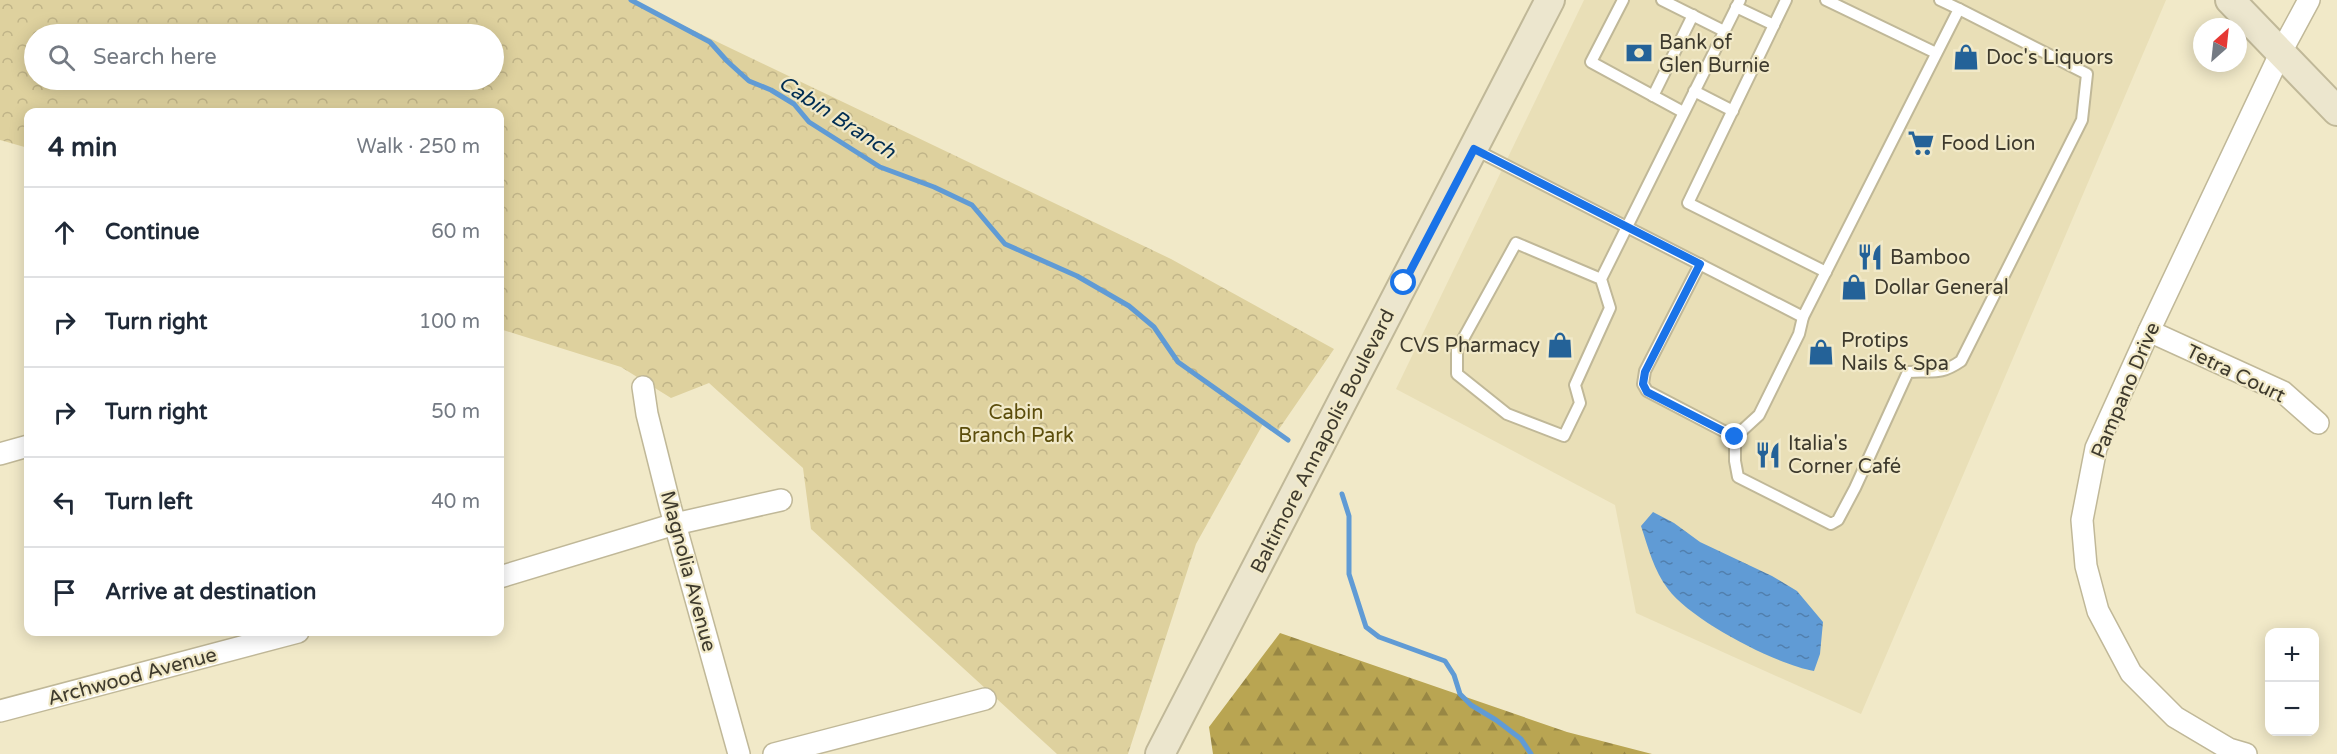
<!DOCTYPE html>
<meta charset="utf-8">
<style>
:root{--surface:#fff;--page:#f2f2f3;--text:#1f2937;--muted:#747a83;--line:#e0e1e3}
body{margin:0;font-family:"Varela Round",sans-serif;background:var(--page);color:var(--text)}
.controls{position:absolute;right:18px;bottom:18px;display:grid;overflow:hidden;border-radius:12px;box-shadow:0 3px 15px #0003}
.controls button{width:54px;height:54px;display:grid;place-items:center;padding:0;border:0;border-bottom:2px solid var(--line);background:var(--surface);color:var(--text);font:30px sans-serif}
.compass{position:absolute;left:2193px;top:18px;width:54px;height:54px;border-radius:50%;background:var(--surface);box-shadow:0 3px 15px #0003;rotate:27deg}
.stop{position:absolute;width:18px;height:18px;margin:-14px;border:4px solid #1a73e8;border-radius:50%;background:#fff}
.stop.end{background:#1a73e8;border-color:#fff;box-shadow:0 2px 6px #0008}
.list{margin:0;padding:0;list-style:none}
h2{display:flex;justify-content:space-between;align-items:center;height:78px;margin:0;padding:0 24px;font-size:26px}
h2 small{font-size:20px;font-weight:400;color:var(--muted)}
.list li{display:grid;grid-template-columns:39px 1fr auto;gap:18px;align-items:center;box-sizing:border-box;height:90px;padding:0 24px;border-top:2px solid var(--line)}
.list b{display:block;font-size:22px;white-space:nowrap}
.list em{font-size:20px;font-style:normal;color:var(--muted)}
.icon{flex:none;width:33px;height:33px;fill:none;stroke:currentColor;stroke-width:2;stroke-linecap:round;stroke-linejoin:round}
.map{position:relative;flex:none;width:2337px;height:754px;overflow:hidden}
.search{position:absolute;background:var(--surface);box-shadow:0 3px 15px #0003;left:24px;top:24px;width:480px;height:66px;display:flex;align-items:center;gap:15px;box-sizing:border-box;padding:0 21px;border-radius:33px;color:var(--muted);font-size:22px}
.panel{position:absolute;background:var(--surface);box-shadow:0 3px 15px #0003;left:24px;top:108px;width:480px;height:528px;border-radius:12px}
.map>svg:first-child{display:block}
.built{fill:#e9dfb7}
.forest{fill:url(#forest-firs)}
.park{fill:url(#park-crowns);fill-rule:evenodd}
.water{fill:url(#water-ripples)}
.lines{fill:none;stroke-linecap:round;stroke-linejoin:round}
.stream{stroke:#609bd5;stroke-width:5}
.service-casing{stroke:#c0b898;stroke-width:14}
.minor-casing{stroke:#c0b898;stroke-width:24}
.secondary-casing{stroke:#c0b898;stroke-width:32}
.service{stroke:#fff;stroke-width:10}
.minor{stroke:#fff;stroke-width:21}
.secondary{stroke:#ece6ce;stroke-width:28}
.route{stroke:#1a73e8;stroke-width:8}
.labels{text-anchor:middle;stroke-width:4.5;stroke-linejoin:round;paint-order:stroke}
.poi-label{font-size:20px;fill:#3e3a2d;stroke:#f1e9c8;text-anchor:start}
.street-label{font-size:20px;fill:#3e3a2d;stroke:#f1e9c8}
.park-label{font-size:20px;fill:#5b4d0b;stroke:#f1e9c8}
.water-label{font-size:21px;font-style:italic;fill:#002d52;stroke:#f1e9c8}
</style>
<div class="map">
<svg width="2337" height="754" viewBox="0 0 2337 754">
<defs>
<pattern id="forest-firs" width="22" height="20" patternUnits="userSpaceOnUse" patternTransform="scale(1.5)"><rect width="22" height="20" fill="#b9a552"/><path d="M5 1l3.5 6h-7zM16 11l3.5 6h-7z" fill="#988744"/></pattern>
<pattern id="park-crowns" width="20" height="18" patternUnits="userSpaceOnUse" patternTransform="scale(1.5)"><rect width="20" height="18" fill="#ded19e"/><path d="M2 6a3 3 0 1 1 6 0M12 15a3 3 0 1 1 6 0" fill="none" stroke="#c0b488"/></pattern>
<pattern id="water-ripples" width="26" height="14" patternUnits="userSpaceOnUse" patternTransform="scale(1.5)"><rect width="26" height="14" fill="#609bd5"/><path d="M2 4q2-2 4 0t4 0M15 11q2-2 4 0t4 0" fill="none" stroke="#517fad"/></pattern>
</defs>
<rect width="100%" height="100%" fill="#f1e9c8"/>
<!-- built -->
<polygon class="built" points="1584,0 2166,0 1861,714 1636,613 1615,505 1396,389"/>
<!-- forest -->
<polygon class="forest" points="1280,633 1567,732 1652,754 1213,754 1209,727"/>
<!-- park -->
<path class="park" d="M0 0H630L1171 259 1334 349 1277 432 1263 424 1196 544 1128 754H1057L811 529 803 468 709 383 671 398 621 367 500 329V112H28V148L0 140ZM34 34H494V80H34Z"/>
<!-- water -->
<path class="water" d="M1653 512 1674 523 1700 542 1772 576 1797 591 1823 622 1820 654 1814 671C1775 664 1692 621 1668 589 1654 571 1648 547 1641 526Z"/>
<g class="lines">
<!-- stream -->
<g class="stream">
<polyline points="631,0 710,42 727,61 749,81 771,90 794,104 809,122 880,167 934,187 972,205 1005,244 1077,276 1129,306 1154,327 1178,362 1288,440"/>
<polyline points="1342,494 1349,516 1349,574 1366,627 1379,637 1445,661 1454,675 1460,694 1471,705 1496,720 1521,739 1531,754"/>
</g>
<!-- service casing -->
<g class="service-casing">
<g id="service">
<polyline points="1623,0 1591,62 1683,112"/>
<polyline points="1662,0 1724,31"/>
<polyline points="1786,0 1688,203 1826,272"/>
<polyline points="1826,0 1936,53"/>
<polyline points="1736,7 1774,25"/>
<polyline points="1694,91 1733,111"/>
<polyline points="1653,96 1693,15"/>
<polyline points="1474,149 1803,317"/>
<path d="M1700 264 1645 371 1643 384 1647 391 1735 437V461L1738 477 1831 524 1838 520 1855 488 1908 372C1933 370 1939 376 1961 361L2082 120 2087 74 1959 9"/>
<polyline points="1601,279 1516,243 1457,350 1457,374 1507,414 1564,436 1580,403 1575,385 1610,308 1601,279 1740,0"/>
<polyline points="1735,437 1759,415 1799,334 1803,317 1959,9 1940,0"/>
</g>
</g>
<!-- minor casing -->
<g class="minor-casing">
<g id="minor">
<polyline points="2149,331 2283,392 2318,423"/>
<polyline points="643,387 647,414 670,506 739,754"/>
<polyline points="0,454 28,446"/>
<polyline points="500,577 675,524 781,500"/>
<polyline points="0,711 298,632"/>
<polyline points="774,754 985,699"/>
<polyline points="2246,754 2229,749 2175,717 2131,673 2098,611 2086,566 2082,520 2096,448 2149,331 2281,52 2309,0"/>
</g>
</g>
<!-- secondary casing -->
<g class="secondary-casing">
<g id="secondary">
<polyline points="2230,0 2337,111"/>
<polyline points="1160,754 1550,0"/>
</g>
</g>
<!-- service -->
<use href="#service" class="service"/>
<!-- minor -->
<use href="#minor" class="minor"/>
<!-- secondary -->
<use href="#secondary" class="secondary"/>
</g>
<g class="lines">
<!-- route -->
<polyline class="route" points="1404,283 1474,149 1700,264 1645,372 1643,384 1647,392 1735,437"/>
</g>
<!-- icons -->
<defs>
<g id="bank-bare" transform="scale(2.07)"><path d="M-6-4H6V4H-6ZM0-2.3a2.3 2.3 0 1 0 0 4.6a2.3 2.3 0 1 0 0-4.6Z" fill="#246298" stroke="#f1e9c8" stroke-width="2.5" paint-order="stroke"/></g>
<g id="shop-bare" transform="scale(2.07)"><path d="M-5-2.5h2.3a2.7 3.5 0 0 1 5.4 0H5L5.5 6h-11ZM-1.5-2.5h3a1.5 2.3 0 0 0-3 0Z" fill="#246298" stroke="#f1e9c8" stroke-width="2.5" paint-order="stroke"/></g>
<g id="supermarket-bare" transform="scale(2.07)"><path d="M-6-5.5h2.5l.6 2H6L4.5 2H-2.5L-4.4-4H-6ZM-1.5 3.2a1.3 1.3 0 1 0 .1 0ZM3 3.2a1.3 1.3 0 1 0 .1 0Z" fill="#246298" stroke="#f1e9c8" stroke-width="2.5" paint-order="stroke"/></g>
<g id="restaurant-bare" transform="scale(2.07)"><path d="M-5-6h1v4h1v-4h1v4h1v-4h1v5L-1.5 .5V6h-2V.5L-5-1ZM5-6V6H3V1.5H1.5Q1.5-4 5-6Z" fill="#246298" stroke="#f1e9c8" stroke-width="2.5" paint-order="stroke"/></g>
</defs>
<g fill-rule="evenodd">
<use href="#bank-bare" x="1639" y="53"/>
<use href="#shop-bare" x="1966" y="57"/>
<use href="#supermarket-bare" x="1921" y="143"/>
<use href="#restaurant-bare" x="1870" y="257"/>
<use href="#shop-bare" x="1854" y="287"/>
<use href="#shop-bare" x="1560" y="345"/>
<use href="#shop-bare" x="1821" y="352"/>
<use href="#restaurant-bare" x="1768" y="455"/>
</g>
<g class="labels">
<!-- poi labels -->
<g class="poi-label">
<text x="1659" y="49">Bank of<tspan x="1659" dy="23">Glen Burnie</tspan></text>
<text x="1986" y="64">Doc's Liquors</text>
<text x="1941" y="150">Food Lion</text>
<text x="1890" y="264">Bamboo</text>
<text x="1874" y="294">Dollar General</text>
<text x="1841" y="347">Protips<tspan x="1841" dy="23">Nails &amp; Spa</tspan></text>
<text x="1540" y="352" text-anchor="end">CVS Pharmacy</text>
<text x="1788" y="450">Italia's<tspan x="1788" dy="23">Corner Café</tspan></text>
</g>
<!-- street labels -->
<g class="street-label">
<text transform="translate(2236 373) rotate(26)" y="7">Tetra Court</text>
<text transform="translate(2125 390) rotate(-67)" y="7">Pampano Drive</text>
<text transform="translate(1322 441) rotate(-63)" y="7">Baltimore Annapolis Boulevard</text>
<text transform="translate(689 571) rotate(75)" y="7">Magnolia Avenue</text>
<text transform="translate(132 676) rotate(-15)" y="7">Archwood Avenue</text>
</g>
<!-- park labels -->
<g class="park-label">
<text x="1016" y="419">Cabin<tspan x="1016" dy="23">Branch Park</tspan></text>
</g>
<!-- water labels -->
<g class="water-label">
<text transform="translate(837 117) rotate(33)" y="7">Cabin Branch</text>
</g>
</g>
</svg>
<div class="controls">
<button>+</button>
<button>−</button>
</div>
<svg class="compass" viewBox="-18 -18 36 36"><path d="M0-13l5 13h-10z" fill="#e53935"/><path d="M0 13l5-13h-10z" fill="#747a83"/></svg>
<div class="stop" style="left:1404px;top:283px"></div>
<div class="stop end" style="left:1735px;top:437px"></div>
<div class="search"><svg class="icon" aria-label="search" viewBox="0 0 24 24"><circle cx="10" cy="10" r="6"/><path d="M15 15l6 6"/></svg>Search here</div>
<section class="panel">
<h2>4 min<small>Walk · 250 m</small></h2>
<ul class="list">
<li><svg class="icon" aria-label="ahead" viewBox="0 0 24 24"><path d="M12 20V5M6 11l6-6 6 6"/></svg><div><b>Continue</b></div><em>60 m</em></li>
<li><svg class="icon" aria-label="right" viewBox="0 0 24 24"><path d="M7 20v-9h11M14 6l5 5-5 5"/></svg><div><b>Turn right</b></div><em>100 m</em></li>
<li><svg class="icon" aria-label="right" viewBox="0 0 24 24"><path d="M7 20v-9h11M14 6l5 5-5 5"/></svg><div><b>Turn right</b></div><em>50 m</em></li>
<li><svg class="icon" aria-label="left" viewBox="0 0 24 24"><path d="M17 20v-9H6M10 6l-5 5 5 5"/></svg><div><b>Turn left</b></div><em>40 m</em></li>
<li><svg class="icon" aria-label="arrive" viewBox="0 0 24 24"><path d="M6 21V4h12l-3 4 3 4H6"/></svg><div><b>Arrive at destination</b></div></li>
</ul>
</section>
</div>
